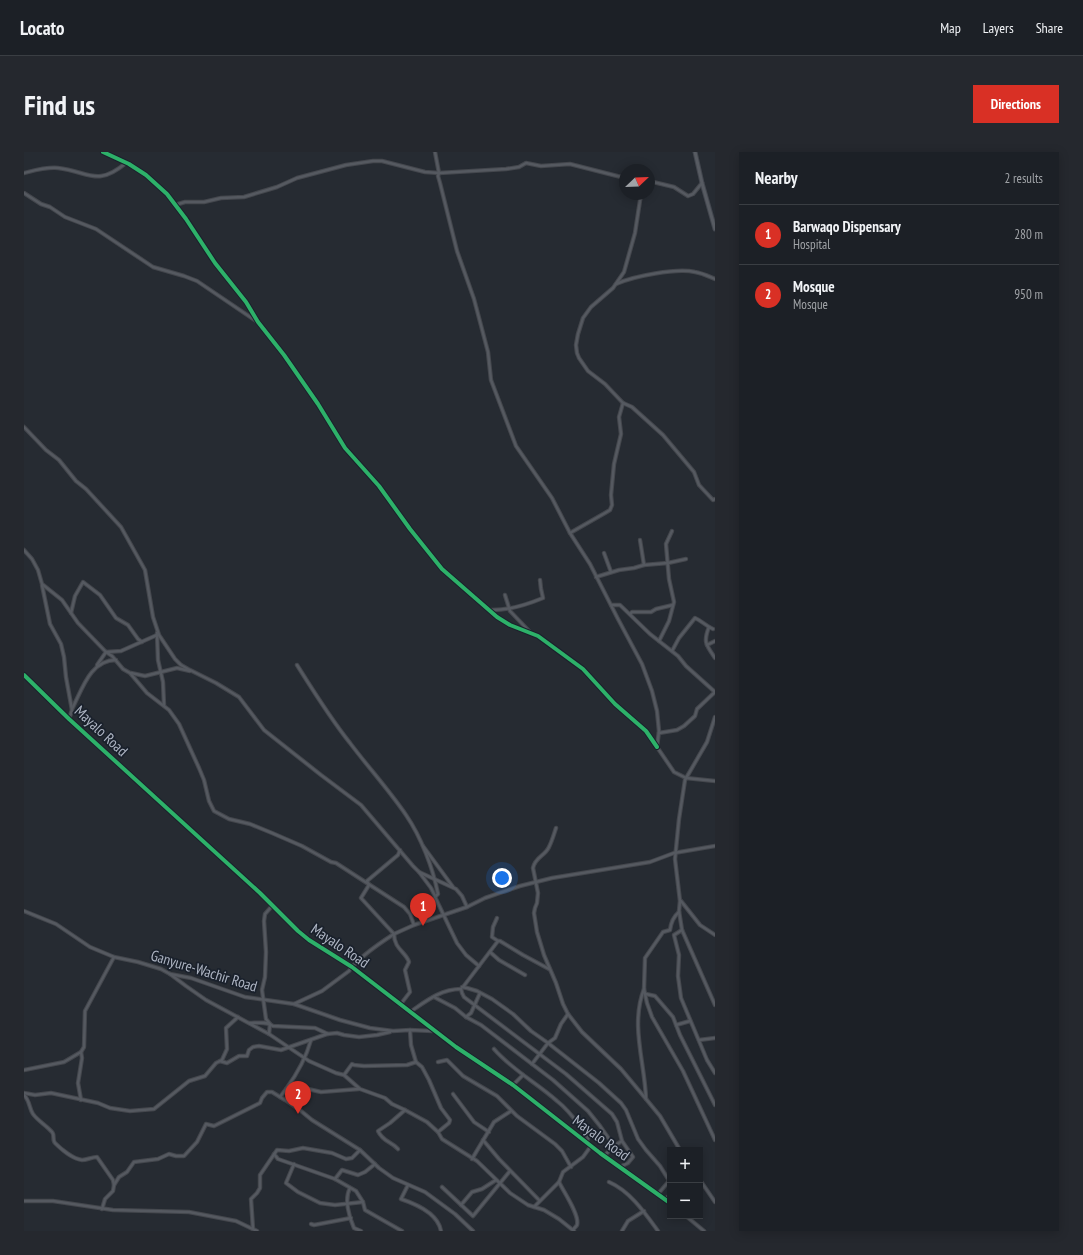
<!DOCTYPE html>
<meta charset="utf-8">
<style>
:root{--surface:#1c2026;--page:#25282e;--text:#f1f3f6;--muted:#a0a3a7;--line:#3a3e43;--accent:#d93025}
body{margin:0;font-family:"PT Sans Narrow",sans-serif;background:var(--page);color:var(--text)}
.controls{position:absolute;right:12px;bottom:12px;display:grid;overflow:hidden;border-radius:0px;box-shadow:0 2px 10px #0003}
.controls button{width:36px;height:36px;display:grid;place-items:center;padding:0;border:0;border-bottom:1px solid var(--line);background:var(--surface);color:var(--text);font:20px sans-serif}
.compass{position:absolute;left:595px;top:12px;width:36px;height:36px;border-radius:50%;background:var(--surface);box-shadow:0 2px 10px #0003;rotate:67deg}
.you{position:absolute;left:478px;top:726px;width:14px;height:14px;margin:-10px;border:3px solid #fff;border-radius:50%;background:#1a73e8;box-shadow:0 0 0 6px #1a73e833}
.badge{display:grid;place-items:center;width:26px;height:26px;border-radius:50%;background:var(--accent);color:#fff;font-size:13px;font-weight:700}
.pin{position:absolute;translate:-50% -33px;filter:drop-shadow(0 1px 2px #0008)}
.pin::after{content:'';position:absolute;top:21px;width:14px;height:12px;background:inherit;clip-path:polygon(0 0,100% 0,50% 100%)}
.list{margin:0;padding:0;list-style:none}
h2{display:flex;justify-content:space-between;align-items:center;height:52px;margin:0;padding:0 16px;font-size:17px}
h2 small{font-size:13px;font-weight:400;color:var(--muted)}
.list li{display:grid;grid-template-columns:26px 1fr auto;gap:12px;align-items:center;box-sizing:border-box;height:60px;padding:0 16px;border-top:1px solid var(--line)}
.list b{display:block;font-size:15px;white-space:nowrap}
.list p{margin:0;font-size:13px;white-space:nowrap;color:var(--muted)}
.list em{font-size:13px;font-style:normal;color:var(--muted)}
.map{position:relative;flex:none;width:691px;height:1079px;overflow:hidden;border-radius:0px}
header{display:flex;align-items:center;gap:24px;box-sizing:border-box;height:56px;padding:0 20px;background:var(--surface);border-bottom:1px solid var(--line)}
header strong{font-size:19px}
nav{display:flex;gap:22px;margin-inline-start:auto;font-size:14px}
.intro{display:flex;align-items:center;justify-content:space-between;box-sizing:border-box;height:96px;padding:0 24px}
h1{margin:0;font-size:28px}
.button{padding:10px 18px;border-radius:0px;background:var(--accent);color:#fff;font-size:14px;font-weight:700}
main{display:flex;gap:24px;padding:0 24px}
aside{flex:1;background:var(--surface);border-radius:0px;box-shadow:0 2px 10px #0003}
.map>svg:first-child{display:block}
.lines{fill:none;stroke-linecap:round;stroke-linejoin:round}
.minor-casing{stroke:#44474d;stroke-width:4.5}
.major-casing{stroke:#43474f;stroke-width:5}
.minor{stroke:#555960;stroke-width:2.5}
.major{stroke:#575b62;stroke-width:3}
.cycleway-casing{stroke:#1a212c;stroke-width:6}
.cycleway{stroke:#2db169;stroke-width:4}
.labels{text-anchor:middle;stroke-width:3.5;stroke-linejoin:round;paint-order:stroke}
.street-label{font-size:15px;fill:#afb6c4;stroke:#1a212c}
</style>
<header>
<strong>Locato</strong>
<nav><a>Map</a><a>Layers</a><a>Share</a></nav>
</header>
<div class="intro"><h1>Find us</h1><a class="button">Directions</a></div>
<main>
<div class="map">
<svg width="691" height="1079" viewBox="0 0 691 1079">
<rect width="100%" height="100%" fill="#262b32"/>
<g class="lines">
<!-- minor casing -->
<g class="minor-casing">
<g id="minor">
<polyline points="79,0 105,12 122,23 143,42 162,67 191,111 222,150 234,170 260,203 294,252 321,296 355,334 386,377 418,417 473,465 486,473 514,484 559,517 591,552 622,579 633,595"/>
<polyline points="411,0 415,21 414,24 416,31 433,99 450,147 464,200 467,228 492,294 528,346 546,381 566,412 594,467 618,512 628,539 633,559 635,579 633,595 650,620 662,626 691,629"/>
<path d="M0 21C12 18 22 15 34 16 66 20 73 35 102 11"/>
<polyline points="625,29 650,35 664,44 669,42 678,31"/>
<polyline points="0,41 17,52 26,55 41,65 72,77 129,115 160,124 173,129 232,169"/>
<polyline points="617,42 611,81 600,120 589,136 567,155 559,166 554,182 552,193 553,201 555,206 564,219 581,232 599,251 608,255 639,283 670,320 675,333 689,348 691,347"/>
<polyline points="151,53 161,50 180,50 197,46 220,45 253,35 273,26 322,13 349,9 358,9 401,20 415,21 482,17 495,15 502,11 517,14 546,12 601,26"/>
<path d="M592 132C610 124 652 116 671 120 678 121 684 124 691 127"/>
<polyline points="0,275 22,298 35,308 52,329 62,337 97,375 121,418 129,465 135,483 151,507 157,513 164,517 192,531 215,545 240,578 297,623 337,653 389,714 395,720 432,737 438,744 443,755"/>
<polyline points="546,381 581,361 586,358 588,353 587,343 590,312 597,282 595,265 599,251"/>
<polyline points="616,388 620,413"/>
<polyline points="0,398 8,407 14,418 18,432 38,448 54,471 82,500 88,504 99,517 106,521 123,541 145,558 155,572 175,616 180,628 185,649 190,659 205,667 226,672 248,681 278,694 307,710 312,711 380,755 386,762 390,773"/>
<polyline points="580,401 587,420"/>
<polyline points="572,425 595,418 610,416 620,413 644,411 662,407"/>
<polyline points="18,433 26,472 37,492 40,505 42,525 48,558 45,567"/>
<polyline points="481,443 486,459 505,479"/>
<polyline points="587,453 596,453 626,482 654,504 662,514 691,540 673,557 671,564 660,574 653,578 635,581"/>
<path d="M465 458C484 459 502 453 519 446L517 437 516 428"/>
<polyline points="47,461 51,444 59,430 76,443 92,466 104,473 114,487 118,490"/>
<polyline points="606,462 608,460 627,460 632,457 649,453"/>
<path d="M685 475C679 490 682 493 691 506"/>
<polyline points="133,481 134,508 139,530 140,553"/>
<polyline points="635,489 645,469 650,450 645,427 642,392 648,379"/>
<polyline points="683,493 691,489"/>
<path d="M648 499 655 486 671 466C678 469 682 474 689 477"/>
<polyline points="73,513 82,500 97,499 133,483"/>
<path d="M273 513C290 540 306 566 326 591 344 615 365 638 382 663 397 685 409 716 414 742L411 745 433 791 442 803 455 814"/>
<polyline points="107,521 121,524 153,516 166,519"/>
<polyline points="0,523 45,567 236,741 274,779 285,788 328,815 432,895 489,933 576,1001 646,1051"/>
<path d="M48 557C58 538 66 508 92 508"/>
<polyline points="691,565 683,590 661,628 655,667 651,707 656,749 655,759 658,778 691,853"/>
<path d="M532 676C530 682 528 689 525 695 521 704 511 705 509 716L514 741 513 751 511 756 510 761 513 780 520 803 532 831 539 852 544 862 558 880 597 917 622 947 636 964 656 998"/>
<polyline points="399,694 429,735"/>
<polyline points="376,698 374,703 343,729 345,733 337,746 370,782 390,773 443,755 461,746 496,734 528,726 626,710 650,701 691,694"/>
<polyline points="395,720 407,736 411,744"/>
<polyline points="657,749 676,773 691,783"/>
<polyline points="0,759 32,772 66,795 90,805 114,810 137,817 146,822 167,826 221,845 270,852 316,868 346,876 369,879 386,878 408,879 410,878"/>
<path d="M655 760C649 765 647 770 646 778L639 780 621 806 620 837 623 851 628 865 659 919 691 988"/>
<polyline points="473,766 469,775 468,785 474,789"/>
<polyline points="658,778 650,783 655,803 654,824 657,846 683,908 691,921"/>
<polyline points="466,800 475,808 501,823"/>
<polyline points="146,822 162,834 182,848 245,882 285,909 312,921 320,923 336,937 361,946 368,952 381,958 403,970 414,980 418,987 453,1009 486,1041 504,1053 520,1058 535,1067 550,1079"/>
<polyline points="438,835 443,836 453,839 468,847 489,862 507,879 524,891 575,931 597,951 602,958 614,987 622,998 636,1014 646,1030"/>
<polyline points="439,835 474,789 476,789 499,803 525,817"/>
<polyline points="437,837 438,841 440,845 542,922 588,962 593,970 598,989 609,1005 604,1011 596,1015"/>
<path d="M620 837C606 873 621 911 622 947"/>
<polyline points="622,842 631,844 649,865 656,883 691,953"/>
<polyline points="410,845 431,856 442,865 457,873 529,928 564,959 576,974 590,994"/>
<path d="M270 852 298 839 325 819C334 806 356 791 370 782 370 797 382 800 385 810L381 818 386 840 376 853"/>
<path d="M386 860C402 849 417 837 437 837"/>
<polyline points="442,865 447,861 456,841"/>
<path d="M225 871C233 871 243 869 249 874L291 876 304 882"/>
<polyline points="652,873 666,869"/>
<polyline points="386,878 387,893 392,910 398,915 405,928 417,956 426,968 425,971 414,980"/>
<polyline points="245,882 246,872 242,867 238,838 241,825 242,800 240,769 241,762 248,754"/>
<polyline points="675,888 691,886"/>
<path d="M470 897C488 918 513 931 533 949 545 958 553 970 562 982L564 986 563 990"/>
<polyline points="196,909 203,911 215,904 223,904 225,898 229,895 235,894 257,898 303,882 313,881 320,883 335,885 353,883 366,880"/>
<polyline points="414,910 423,908 439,924 473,944 493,964 531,992 538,999 547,1015"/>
<polyline points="508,912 524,891 531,886 537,872 544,862"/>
<polyline points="0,918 40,910 57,900"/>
<polyline points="320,923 328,912 330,913 340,914 383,913 392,910"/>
<polyline points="489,933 499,923"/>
<path d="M262 937C273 922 282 906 287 888"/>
<polyline points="0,941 11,943 27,941 74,951 86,956 106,959 130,957 165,929 181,924 192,911 198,908 203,897 202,876 214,865"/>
<polyline points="429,942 450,970 465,980"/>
<path d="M0 943C6 949 5 956 9 962 14 969 22 973 28 980 31 983 28 988 31 991 37 997 49 1007 58 1008 63 1008 68 1005 73 1005L89 1028 90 1033"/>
<polyline points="256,945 262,937 284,937 297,940 335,937"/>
<polyline points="57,948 54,931 58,906 57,900 60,895 61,859 90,805"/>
<polyline points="459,988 475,1007 515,1048"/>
<path d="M374 997C367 989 359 990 354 979L366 971 381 958"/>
<polyline points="250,1002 254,1007 311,1027 332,1039 339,1050 341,1058 378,1079"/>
<polyline points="580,1004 590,994 598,989"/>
<polyline points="448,1007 470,970 487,959"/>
<polyline points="270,1012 262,1031 274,1040 296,1051 311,1053 339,1050"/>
<polyline points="311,1027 318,1018 334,1023 341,1020 351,1012"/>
<polyline points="676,1028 691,1050"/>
<path d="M535 1030C539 1039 556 1063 553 1073 552 1075 550 1076 549 1078"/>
<path d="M585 1030C606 1039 621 1061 634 1079"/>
<path d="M384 1033 377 1047C392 1052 414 1061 417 1079"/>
<polyline points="418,1035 449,1064 486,1019"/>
<path d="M326 1036C320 1047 325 1065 330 1076L337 1079"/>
<polyline points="634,1042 645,1029"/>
<polyline points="641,1047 646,1043"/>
<polyline points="0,1049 29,1049 89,1058 165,1060 212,1069 233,1079"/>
<polyline points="437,1053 448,1040 458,1037 472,1028"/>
<polyline points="510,1055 535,1030 539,1020 559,1005 567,994"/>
<polyline points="78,1057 81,1047 89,1039 90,1033 95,1025 103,1020 110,1010 134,1007 145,1002 152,1004 160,1004 173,990 182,972 190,974 236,951 238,946 243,940 248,940 261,948 277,959 288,968 336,998 355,1016 369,1026 401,1040 431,1062 449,1079"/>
<polyline points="662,1064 680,1079"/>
<polyline points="287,1072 290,1073 327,1066"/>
<polyline points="229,1077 227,1047 233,1041 236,1036 236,1023 253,998 265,999 279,996 308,1001 322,1007 328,1006 336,998"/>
<polyline points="598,1079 604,1069 620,1059"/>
</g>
</g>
<!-- major casing -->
<g class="major-casing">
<polyline id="major" points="671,0 678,31 691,77"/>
</g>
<!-- minor -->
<use href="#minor" class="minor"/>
<!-- major -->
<use href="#major" class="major"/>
<!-- cycleway casing -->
<g class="cycleway-casing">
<g id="cycleway">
<polyline points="79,0 105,12 122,23 143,42 162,67 191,111 222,150 234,170 260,203 294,252 321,296 355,334 386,377 418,417 473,465 486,473 514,484 559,517 591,552 622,579 633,595"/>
<polyline points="0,523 45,567 236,741 274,779 285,788 328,815 432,895 489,933 576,1001 646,1051"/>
</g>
</g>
<!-- cycleway -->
<use href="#cycleway" class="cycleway"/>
</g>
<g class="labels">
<!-- street labels -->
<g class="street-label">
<text transform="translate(77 579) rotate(43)" y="5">Mayalo Road</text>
<text transform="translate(316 794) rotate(34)" y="5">Mayalo Road</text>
<text transform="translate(180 819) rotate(17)" y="5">Ganyure-Wachir Road</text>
<text transform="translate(577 986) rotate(36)" y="5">Mayalo Road</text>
</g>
</g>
</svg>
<div class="controls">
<button>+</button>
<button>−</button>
</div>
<svg class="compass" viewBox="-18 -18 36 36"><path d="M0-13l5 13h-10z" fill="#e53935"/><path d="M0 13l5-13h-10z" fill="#a0a3a7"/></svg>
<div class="you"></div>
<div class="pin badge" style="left:399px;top:774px">1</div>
<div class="pin badge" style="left:274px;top:962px">2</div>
</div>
<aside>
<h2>Nearby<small>2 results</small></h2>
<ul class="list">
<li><span class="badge">1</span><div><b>Barwaqo Dispensary</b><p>Hospital</p></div><em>280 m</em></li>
<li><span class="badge">2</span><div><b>Mosque</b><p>Mosque</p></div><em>950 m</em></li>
</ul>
</aside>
</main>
